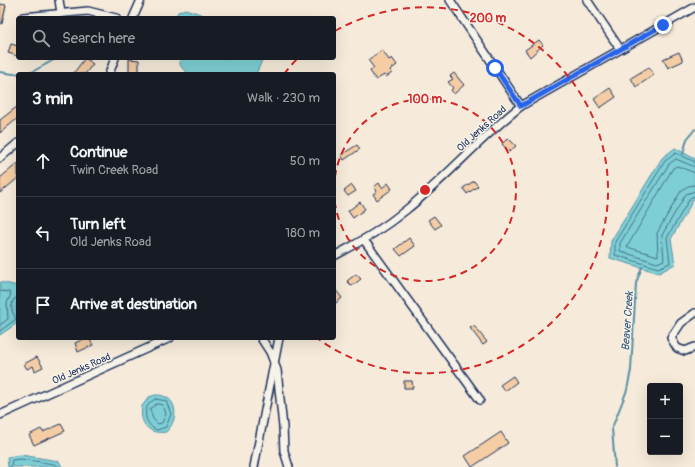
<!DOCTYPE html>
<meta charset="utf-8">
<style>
:root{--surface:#171b24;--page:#242831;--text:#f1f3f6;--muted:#9ea1a6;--line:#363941}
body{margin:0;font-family:Pangolin,sans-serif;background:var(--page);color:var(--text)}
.controls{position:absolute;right:12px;bottom:12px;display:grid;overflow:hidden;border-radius:4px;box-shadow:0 4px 16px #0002}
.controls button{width:36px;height:36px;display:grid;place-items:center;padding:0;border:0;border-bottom:1px solid var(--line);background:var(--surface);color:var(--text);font:20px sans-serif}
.stop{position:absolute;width:12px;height:12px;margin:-9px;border:3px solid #2563eb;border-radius:50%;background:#fff}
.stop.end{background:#2563eb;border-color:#fff;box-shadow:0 1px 4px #0008}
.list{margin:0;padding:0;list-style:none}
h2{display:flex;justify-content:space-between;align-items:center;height:52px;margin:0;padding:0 16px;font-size:17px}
h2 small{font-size:13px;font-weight:400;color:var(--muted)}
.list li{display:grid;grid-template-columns:26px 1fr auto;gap:12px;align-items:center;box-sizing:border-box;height:72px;padding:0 16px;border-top:1px solid var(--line)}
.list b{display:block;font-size:15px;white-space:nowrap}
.list p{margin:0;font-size:13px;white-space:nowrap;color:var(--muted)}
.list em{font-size:13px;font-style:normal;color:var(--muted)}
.icon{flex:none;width:22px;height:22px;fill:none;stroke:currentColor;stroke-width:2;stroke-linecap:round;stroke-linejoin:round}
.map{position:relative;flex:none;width:695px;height:467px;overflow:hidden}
.search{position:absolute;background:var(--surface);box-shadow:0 4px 16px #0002;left:16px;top:16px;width:320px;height:44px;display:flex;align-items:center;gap:10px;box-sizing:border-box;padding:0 14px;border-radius:4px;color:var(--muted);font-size:15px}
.panel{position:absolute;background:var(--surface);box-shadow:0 4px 16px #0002;left:16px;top:72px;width:320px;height:268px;border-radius:4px}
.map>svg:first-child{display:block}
.water{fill:#7ecfd4;stroke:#568fa5}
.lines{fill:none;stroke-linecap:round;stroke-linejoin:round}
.shore{stroke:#436f8d;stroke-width:1}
.stream{stroke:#568fa5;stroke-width:2}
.building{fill:#f4cda4;stroke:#1b2f5e}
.minor-casing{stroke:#1b2f5e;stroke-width:10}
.minor{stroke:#f7f3e8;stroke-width:7}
.route{stroke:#2563eb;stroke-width:5}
.ring{fill:none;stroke:#d62828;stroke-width:2;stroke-dasharray:7 5}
.labels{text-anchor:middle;stroke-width:3;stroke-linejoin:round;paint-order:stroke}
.street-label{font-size:10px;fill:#1b2f5e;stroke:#f7f3e8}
.water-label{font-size:11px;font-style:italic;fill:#34577c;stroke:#f7f3e8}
.centre{fill:#d62828;stroke:#f7f3e8;stroke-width:2}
.ring-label{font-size:12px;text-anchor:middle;font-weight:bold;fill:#d62828;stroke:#f7f3e8;stroke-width:3;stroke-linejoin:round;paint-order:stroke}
</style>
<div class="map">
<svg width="695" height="467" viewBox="0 0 695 467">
<rect width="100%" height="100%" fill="#f6ebda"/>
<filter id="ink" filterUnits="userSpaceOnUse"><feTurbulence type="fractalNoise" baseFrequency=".025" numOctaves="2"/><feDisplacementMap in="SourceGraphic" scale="8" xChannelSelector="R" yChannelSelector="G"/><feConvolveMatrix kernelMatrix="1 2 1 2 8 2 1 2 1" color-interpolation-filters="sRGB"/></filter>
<g filter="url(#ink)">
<!-- water -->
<g class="water">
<polygon points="185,9 213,18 175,18 178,12"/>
<path d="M179 58H263L256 74H192C183 71 180 68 179 58Z"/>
<polygon points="675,148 695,159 695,197 671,239 675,264 659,273 610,258 611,241 662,158"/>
<path d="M0 282 18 286C18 293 17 297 16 304 14 311 19 317 16 324L0 335Z"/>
<path d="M155 395C178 394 180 419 166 432 148 435 139 423 142 406L149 397Z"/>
<polygon points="21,455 59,461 62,467 8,467 7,457"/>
</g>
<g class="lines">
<!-- shore -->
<g class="shore">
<polyline points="695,162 676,153 665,161 615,242 615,255 658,268 670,263 667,238 690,198 695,196"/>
<polyline points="695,167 676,159 669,164 620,243 620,251 657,263 664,260 662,235 686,194 695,191"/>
<polyline points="695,173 677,166 673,168 627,247 658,256 657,233 681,191 688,186 695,185"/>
<polyline points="0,291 9,292 11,294 7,303 8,319 0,325"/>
<path d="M0 331 16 319C13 313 9 307 14 299L18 298"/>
<path d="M156 399 166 401 171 414 166 427 157 430C143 425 141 404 156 399Z"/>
<polygon points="157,404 163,405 166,414 162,423 158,424 153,419 150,409"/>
<polyline points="11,467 12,460 21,459 54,464 59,467"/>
</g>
<!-- stream -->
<g class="stream">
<polyline points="0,72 13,74 32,72 57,58"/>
<polyline points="683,154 687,139 695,129"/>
<polyline points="615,467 612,428 627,390 631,370 636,283 642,267"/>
</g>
</g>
<!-- building -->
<g class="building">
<polygon points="0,4 6,5 2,24 0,23"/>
<polygon points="539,40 543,45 530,57 525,50"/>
<polygon points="11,44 18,46 18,56 8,53"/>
<polygon points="382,50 389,60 392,58 397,65 390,70 392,73 386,77 384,75 376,80 370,71 374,68 368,60"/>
<polygon points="679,52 683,61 668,68 663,59"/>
<polygon points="85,58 93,64 85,74 73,74"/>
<polygon points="129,59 139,60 139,74 129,74"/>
<polygon points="649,67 654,75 636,87 631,78"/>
<polygon points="454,73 464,85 454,94 451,90 453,88 448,82 453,79 450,76"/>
<polygon points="610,88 616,97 600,108 594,99"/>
<polygon points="18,106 18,118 0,133 0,120"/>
<polygon points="508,138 516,146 509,152 502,144"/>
<polygon points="357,145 360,149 344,160 341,155"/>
<polygon points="18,163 18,178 0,193 0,178"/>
<polygon points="474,181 478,186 467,194 463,188"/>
<polygon points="379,183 382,188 388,183 392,189 377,200 373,194 377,191 374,187"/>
<polygon points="352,185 356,191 348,196 344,191"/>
<polygon points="360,202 365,209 353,218 348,211"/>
<polygon points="434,216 441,225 435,229 428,220"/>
<polygon points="409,238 415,246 401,256 395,249"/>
<polygon points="356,274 361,279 352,286 347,281"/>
<polygon points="334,288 342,298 336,303 334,300"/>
<polygon points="474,326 487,342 483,345 470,328"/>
<polygon points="86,338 89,338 93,345 78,352 75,343"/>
<polygon points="37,357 43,367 35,371 33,366 27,369 24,364"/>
<polygon points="513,376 517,382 505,391 500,385"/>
<polygon points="404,381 412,381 413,388 404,388"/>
<polygon points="61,424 65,431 34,445 29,435 41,429 43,432"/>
<polygon points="501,432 508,443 472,467 465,456"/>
</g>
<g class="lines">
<!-- minor casing -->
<g class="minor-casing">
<g id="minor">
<polyline points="59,0 61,13"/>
<polyline points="450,0 521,106"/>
<polyline points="587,0 620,49"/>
<polyline points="23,17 88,11 116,18"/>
<polyline points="133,18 141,0"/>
<polyline points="109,74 115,58"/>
<polyline points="0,158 18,143"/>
<polyline points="364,240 480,400"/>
<path d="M334 256C359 243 384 228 406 210 446 178 480 138 521 106L695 7"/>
<polyline points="695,313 681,323 671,338 677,348 685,351 695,347"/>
<polyline points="261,338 270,352 277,370 283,427 284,451 289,467"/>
<polyline points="0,415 170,338"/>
<polyline points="254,467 279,338"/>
</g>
</g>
<!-- minor -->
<use href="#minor" class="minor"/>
</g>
</g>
<g class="lines" filter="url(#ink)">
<!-- route -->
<polyline class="route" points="495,68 521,106 663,25"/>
</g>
<!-- distance rings -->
<g class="ring">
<path d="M334 189A91 91 0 1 1 334 191"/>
<path d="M284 74A183 183 0 0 1 298 58M335 31A183 183 0 1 1 317 338"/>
</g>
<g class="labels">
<!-- street labels -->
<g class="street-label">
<text transform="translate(481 128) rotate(-42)" y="4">Old Jenks Road</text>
<text transform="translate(81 368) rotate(-24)" y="4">Old Jenks Road</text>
</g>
<!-- water labels -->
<g class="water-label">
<text transform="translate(627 321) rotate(-86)" y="4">Beaver Creek</text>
</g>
</g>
<circle cx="425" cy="190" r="6" class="centre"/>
<g class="ring-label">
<text x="488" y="22">200 m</text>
<text x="425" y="103">100 m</text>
</g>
</svg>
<div class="controls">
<button>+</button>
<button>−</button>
</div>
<div class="stop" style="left:495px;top:68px"></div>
<div class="stop end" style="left:663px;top:25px"></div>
<div class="search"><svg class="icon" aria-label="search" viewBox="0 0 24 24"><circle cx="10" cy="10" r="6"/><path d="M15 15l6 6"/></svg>Search here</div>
<section class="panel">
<h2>3 min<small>Walk · 230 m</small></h2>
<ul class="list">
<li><svg class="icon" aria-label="ahead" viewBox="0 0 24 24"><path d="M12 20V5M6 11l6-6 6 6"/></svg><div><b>Continue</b><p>Twin Creek Road</p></div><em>50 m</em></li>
<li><svg class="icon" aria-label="left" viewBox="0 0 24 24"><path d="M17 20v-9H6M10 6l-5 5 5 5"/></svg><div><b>Turn left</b><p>Old Jenks Road</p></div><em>180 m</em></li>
<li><svg class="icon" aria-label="arrive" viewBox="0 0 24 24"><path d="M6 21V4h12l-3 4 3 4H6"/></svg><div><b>Arrive at destination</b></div></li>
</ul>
</section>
</div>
